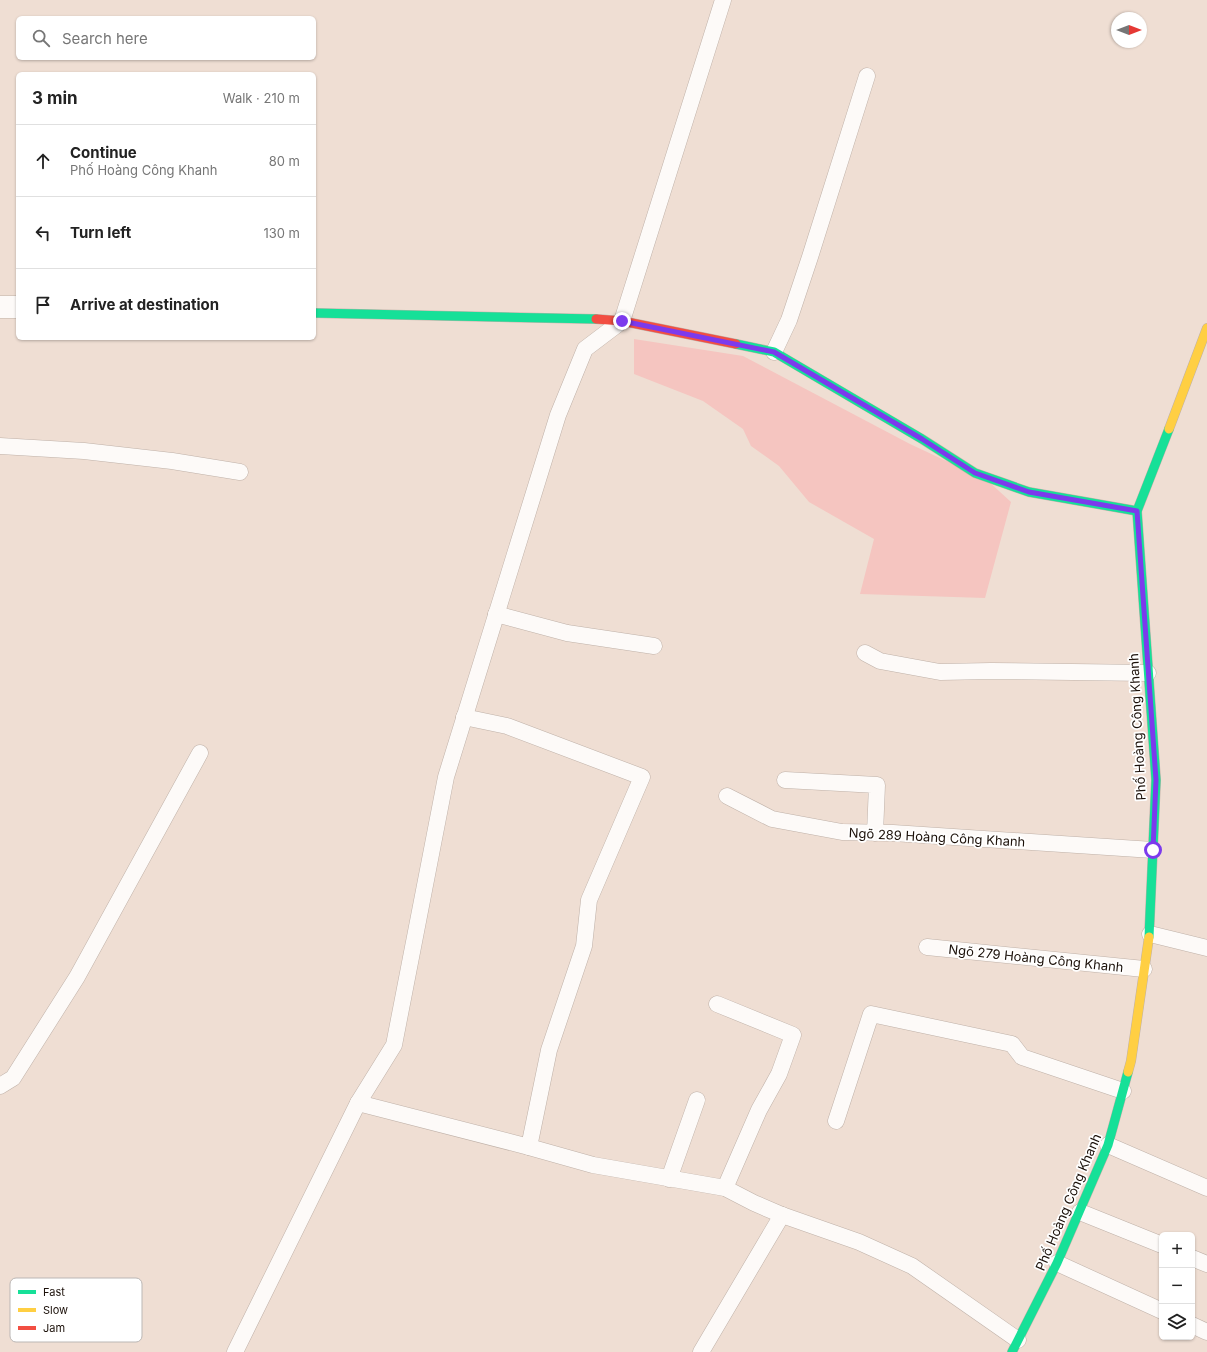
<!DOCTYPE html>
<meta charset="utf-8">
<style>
:root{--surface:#fff;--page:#f2f2f2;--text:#222;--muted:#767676;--line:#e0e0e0}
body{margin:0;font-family:Inter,sans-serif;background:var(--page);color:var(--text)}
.controls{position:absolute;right:12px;bottom:12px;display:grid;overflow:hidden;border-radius:6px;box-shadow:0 1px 3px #0004}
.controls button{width:36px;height:36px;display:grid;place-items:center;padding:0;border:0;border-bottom:1px solid var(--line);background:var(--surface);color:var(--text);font:20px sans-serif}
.compass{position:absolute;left:1111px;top:12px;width:36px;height:36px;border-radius:50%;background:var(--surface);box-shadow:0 1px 3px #0004;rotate:90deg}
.stop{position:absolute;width:12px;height:12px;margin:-9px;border:3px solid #7c3aed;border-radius:50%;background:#fff}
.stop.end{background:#7c3aed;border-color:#fff;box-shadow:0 1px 4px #0008}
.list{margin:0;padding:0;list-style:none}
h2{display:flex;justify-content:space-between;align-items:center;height:52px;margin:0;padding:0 16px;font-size:17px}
h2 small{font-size:13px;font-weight:400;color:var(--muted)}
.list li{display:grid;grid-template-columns:26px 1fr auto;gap:12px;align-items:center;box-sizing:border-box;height:72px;padding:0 16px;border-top:1px solid var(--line)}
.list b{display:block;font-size:15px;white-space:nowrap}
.list p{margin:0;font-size:13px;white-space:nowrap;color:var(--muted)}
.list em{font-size:13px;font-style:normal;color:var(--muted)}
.icon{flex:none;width:22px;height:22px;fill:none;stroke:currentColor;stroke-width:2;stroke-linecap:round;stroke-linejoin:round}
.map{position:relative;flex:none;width:1207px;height:1352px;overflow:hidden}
.search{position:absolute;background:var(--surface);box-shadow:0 1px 3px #0004;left:16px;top:16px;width:300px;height:44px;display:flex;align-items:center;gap:10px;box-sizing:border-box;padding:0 14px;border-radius:6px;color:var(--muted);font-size:15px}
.panel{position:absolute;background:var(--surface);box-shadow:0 1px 3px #0004;left:16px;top:72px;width:300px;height:268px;border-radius:6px}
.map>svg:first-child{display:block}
.green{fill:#f5c5c0}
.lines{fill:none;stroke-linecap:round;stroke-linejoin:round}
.lane-casing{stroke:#bfb1a8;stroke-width:17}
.street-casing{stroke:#bfb1a8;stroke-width:23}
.fast-casing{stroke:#bfb1a8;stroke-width:10}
.slow-casing{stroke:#bfb1a8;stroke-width:10}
.jam-casing{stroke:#bfb1a8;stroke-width:10}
.lane{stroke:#fdfaf8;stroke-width:16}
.street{stroke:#fdfaf8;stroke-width:22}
.fast{stroke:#16e098;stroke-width:9}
.slow{stroke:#ffcf43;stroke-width:9}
.jam{stroke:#f24e42;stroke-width:9}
.route{stroke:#7c3aed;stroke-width:5}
.labels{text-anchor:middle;stroke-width:3.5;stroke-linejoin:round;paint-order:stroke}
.street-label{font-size:13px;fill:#1b1009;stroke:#fff}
.key{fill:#fff;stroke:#bbb7b5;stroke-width:1}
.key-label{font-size:11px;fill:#1b1009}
</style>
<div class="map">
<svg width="1207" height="1352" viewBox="0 0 1207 1352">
<rect width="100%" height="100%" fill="#efded3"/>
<!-- green -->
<polygon class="green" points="634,339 743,356 910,444 987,480 1011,502 985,598 860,594 874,539 809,502 779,466 751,446 743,429 703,401 634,374"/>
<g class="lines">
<!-- lane casing -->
<g class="lane-casing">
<g id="lane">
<polyline points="774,352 789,320 810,257 867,76"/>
<polyline points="0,446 84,451 172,461 240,472"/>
<polyline points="496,614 567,633 654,646"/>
<polyline points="865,653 880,661 940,672 991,671 1148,673"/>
<polyline points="464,717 507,726 642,777 589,900 584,946 549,1050 529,1147"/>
<polyline points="785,780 877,785 875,833"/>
<polyline points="727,796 772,819 842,832 893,833 1153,850"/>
<polyline points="1150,934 1207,948"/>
<polyline points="927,947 1144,969"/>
<polyline points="717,1004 793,1035 779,1074 759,1110 725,1188"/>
<polyline points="0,1086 13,1078 77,977 200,753"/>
<polyline points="358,1103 529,1147 593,1165 725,1188 754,1203 782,1215 859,1242 912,1266 1018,1340"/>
<polyline points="836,1121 871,1014 1012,1044 1022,1057 1123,1091"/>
<polyline points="1108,1145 1207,1188"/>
<polyline points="669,1179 697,1100"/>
<polyline points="1080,1212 1162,1245"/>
<polyline points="1192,1258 1207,1264"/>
<polyline points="1057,1263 1162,1311"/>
<polyline points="1192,1325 1207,1332"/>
<polyline points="235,1352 358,1103 394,1045 446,777 558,415 585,349 622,321 723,0"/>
<polyline points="701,1352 782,1215"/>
</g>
</g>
<!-- street casing -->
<g class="street-casing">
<polyline id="street" points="0,307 18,307"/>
</g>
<!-- fast casing -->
<g class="fast-casing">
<g id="fast">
<polyline points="314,313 596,319"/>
<polyline points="736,344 774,352 922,439 975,473 1029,492 1137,511"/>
<polyline points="1149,937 1156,780 1137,511 1169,429"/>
<polyline points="1012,1352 1057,1263 1108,1145 1128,1072"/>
</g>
</g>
<!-- slow casing -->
<g class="slow-casing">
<g id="slow">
<polyline points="1169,429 1207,328"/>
<polyline points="1128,1072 1131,1061 1149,937"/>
</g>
</g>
<!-- jam casing -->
<g class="jam-casing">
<polyline id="jam" points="596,319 622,321 736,344"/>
</g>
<!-- lane -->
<use href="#lane" class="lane"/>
<!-- street -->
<use href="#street" class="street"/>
<!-- fast -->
<use href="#fast" class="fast"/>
<!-- slow -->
<use href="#slow" class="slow"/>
<!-- jam -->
<use href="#jam" class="jam"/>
</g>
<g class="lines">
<!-- route -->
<polyline class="route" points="622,321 774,352 922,439 975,473 1029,492 1137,511 1156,780 1153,850"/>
</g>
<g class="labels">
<!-- street labels -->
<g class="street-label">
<text transform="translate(1137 727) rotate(-93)" y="5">Phố Hoàng Công Khanh</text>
<text transform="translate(937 837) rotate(3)" y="5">Ngõ 289 Hoàng Công Khanh</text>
<text transform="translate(1036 958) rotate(6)" y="5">Ngõ 279 Hoàng Công Khanh</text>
<text transform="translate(1068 1202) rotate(-67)" y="5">Phố Hoàng Công Khanh</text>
</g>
</g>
<!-- legend -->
<rect x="10" y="1278" width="132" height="64" rx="6" class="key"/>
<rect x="18" y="1290" width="18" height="4" fill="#16e098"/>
<rect x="18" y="1308" width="18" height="4" fill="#ffcf43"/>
<rect x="18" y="1326" width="18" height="4" fill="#f24e42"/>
<g class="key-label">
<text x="43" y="1296">Fast</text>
<text x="43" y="1314">Slow</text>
<text x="43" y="1332">Jam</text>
</g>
</svg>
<div class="controls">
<button>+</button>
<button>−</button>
<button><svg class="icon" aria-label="layers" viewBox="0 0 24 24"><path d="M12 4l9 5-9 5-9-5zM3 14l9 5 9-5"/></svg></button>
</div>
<svg class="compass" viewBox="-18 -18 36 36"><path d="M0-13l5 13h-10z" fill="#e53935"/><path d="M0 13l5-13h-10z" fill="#767676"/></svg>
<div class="stop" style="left:1153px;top:850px"></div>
<div class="stop end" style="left:622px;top:321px"></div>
<div class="search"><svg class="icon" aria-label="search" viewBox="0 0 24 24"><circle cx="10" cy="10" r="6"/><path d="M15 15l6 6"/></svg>Search here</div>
<section class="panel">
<h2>3 min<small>Walk · 210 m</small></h2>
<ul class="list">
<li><svg class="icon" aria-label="ahead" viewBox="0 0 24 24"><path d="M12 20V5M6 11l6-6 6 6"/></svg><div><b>Continue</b><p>Phố Hoàng Công Khanh</p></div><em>80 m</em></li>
<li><svg class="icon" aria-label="left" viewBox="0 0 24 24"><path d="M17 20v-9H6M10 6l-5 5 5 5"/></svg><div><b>Turn left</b></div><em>130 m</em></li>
<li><svg class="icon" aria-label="arrive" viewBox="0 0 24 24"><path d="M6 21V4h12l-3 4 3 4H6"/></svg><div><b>Arrive at destination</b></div></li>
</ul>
</section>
</div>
